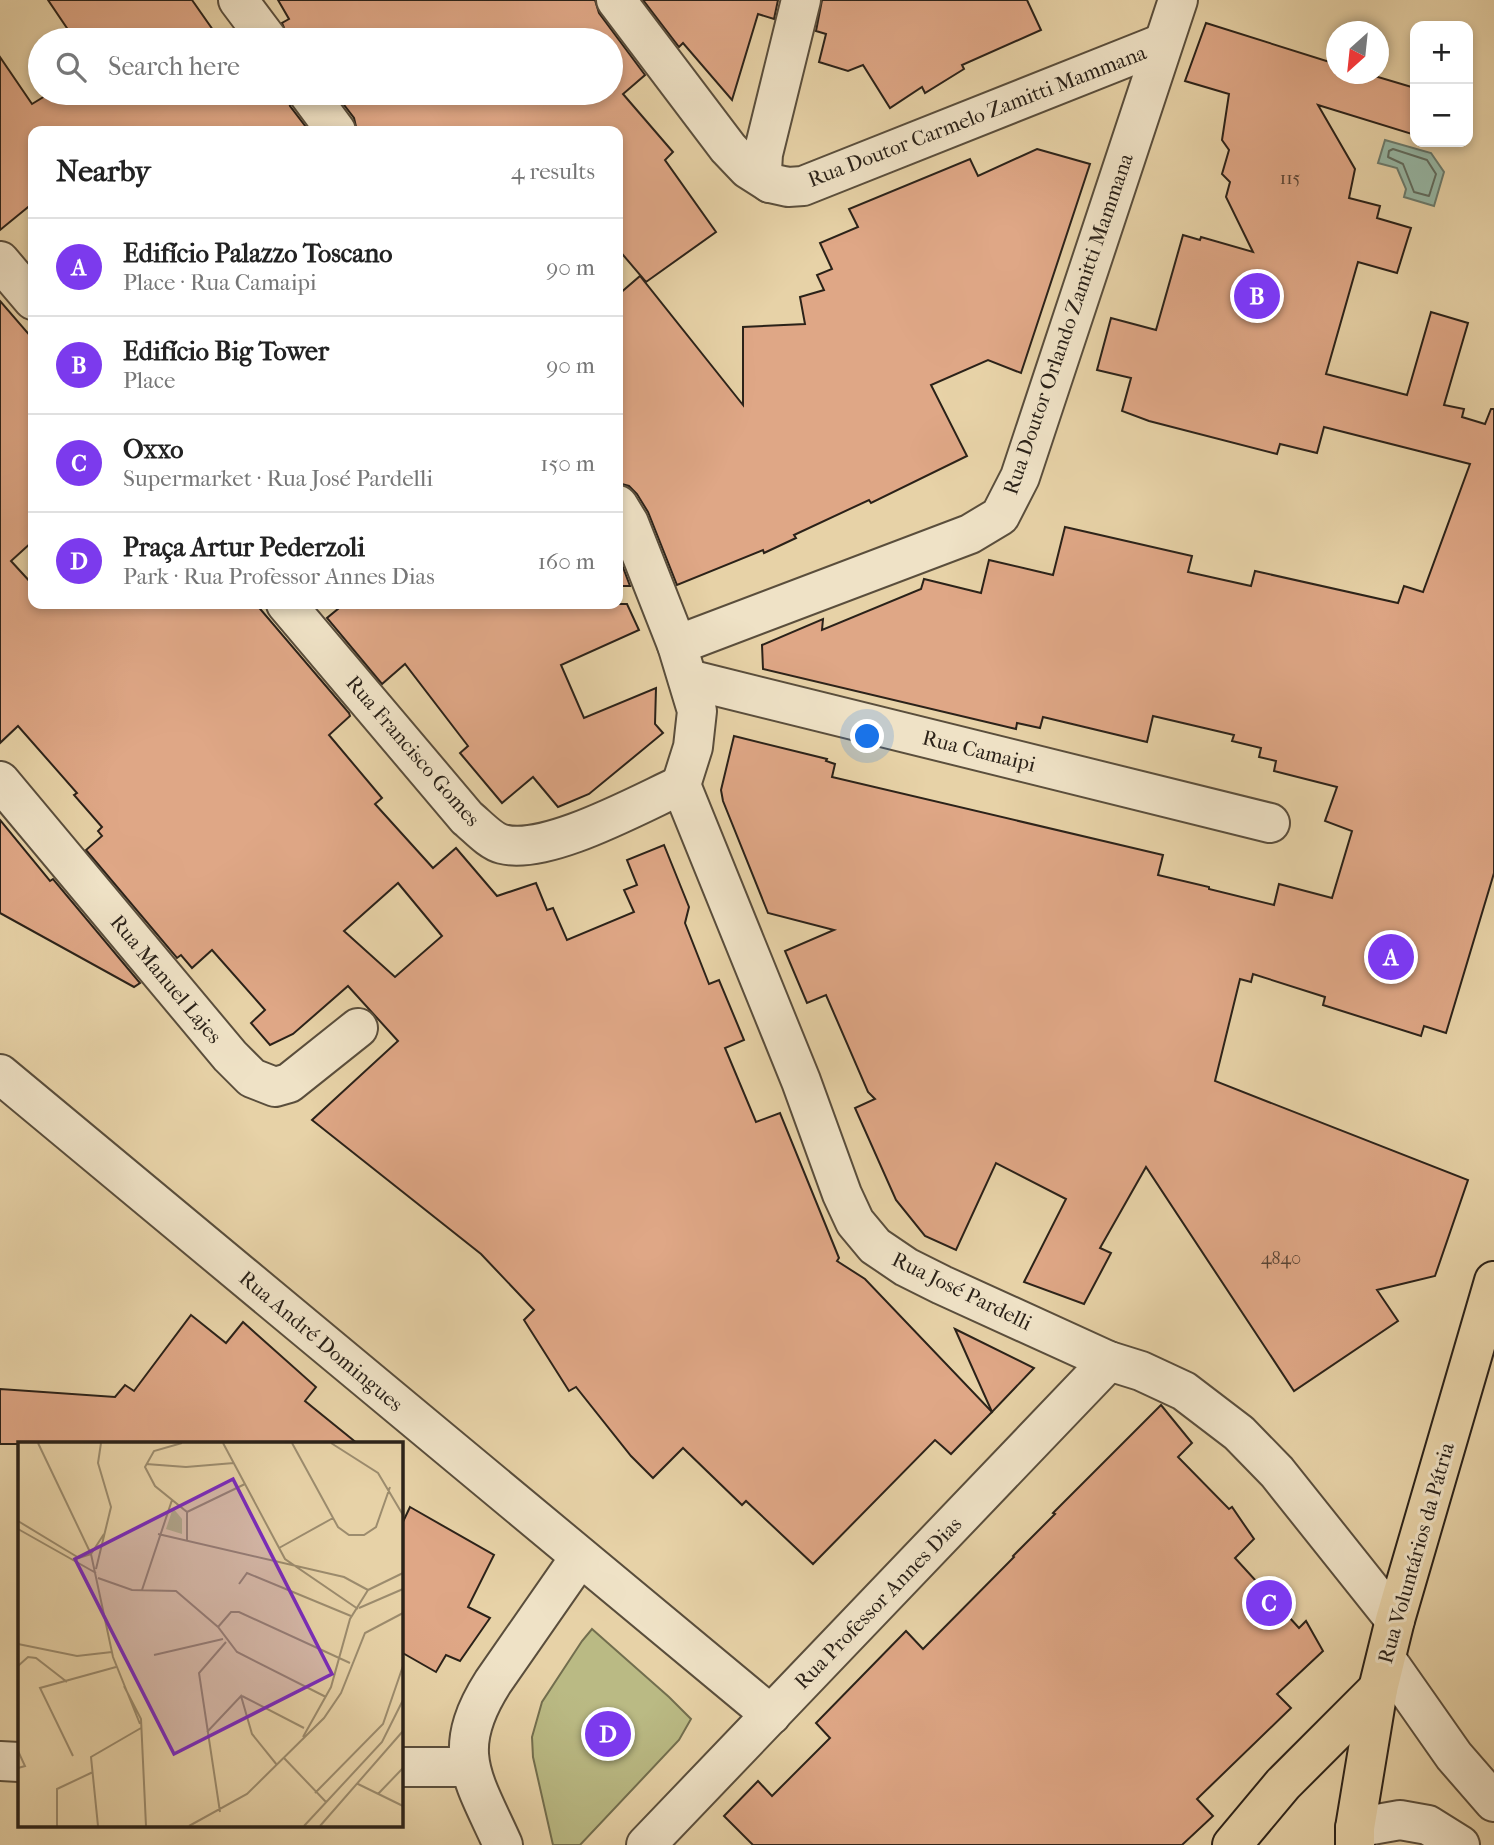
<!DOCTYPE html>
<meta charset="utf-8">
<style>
:root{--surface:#fff;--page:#f6f6f6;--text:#222;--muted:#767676;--line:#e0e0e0;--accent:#7c3aed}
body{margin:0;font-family:"IM FELL French Canon",serif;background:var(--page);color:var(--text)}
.controls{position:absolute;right:21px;top:21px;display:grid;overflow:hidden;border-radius:14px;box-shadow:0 4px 10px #0003}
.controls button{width:63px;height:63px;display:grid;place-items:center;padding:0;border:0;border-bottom:2px solid var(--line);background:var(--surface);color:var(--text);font:35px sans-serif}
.compass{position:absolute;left:1326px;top:21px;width:63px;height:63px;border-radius:50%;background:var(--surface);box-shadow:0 4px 10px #0003;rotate:207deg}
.you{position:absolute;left:868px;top:737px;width:24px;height:24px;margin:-18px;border:5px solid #fff;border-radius:50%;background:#1a73e8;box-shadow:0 0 0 10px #1a73e833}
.badge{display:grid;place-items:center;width:46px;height:46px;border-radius:50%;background:var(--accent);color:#fff;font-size:23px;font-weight:700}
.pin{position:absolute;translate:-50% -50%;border:4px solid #fff;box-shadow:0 2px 7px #0006}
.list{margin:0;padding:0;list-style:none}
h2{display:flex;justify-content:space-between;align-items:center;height:91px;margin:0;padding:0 28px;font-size:30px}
h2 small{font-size:23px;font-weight:400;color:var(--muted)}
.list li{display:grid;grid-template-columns:46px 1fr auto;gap:21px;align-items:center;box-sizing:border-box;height:98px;padding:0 28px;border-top:2px solid var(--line)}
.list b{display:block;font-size:26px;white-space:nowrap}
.list p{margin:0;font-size:23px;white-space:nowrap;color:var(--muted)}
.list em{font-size:23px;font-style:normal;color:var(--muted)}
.icon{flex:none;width:38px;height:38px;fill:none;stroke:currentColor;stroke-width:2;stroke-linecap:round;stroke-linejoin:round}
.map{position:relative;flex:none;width:1494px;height:1845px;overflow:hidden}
.search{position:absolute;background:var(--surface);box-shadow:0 4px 10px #0003;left:28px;top:28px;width:595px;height:77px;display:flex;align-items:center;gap:18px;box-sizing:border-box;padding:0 24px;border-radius:38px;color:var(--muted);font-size:26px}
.panel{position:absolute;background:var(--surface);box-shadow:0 4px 10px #0003;left:28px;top:126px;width:595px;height:483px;border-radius:14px}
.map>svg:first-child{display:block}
.green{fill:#baba84;stroke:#726e4e;stroke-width:2}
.water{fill:#97b8a6;stroke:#6c7c6e;stroke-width:2}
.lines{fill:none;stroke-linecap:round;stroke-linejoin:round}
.shore{stroke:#616d60;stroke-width:2}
.building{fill:#dfa786;stroke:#2b2219;stroke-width:2;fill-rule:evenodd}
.minor-casing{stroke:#5a4e3c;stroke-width:42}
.major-casing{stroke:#2b2219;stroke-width:42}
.minor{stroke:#efe2c6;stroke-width:38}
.major{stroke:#e7d2a7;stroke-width:38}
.labels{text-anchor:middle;stroke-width:6;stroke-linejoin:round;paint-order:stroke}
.number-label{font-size:18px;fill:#584334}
.street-label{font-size:21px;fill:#2b2219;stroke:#efe2c6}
.inset-road{fill:none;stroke:#9c8c6e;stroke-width:2}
.view{fill:#7b2cbf;fill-opacity:0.15;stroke:#7b2cbf;stroke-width:3.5}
.inset-edge{fill:none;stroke:#2b2219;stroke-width:3.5}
</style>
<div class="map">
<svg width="1494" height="1845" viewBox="0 0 1494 1845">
<rect width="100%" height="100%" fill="#e7d2a7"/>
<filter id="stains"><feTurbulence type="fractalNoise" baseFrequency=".00286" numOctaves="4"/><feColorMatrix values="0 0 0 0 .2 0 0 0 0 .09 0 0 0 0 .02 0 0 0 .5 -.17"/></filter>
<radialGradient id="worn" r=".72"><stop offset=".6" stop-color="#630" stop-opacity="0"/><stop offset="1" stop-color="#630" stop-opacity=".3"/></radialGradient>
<!-- green -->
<polygon class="green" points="592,1629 669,1697 691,1719 679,1740 580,1845 553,1845 533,1757 532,1737 542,1702 582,1641"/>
<!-- water -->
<polygon class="water" points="1385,140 1431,153 1444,172 1434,206 1404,197 1406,189 1397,168 1378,163"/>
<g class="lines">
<!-- shore -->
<polygon class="shore" points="1393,149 1427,160 1436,174 1429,196 1414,192 1403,164 1388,157 1389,151"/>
</g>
<!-- building -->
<g class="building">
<polygon points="48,0 192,0 220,40 75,40"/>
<polygon points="278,0 595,0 599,13 645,75 623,94 673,152 665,160 716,232 646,282 618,249 618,131 357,131 354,118 335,93 611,93 611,40 289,40 282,23 289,19"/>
<polygon points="643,0 778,0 774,19 758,14 732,100 683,43 679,47"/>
<polygon points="822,0 1027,0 1041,30 962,65 964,69 925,93 922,87 890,108 863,65 848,71 819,62 826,34 816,31"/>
<polygon points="1206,23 1336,64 1336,74 1368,74 1415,88 1415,135 1318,105 1355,169 1349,198 1380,206 1377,218 1411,228 1397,273 1358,262 1326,374 1407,395 1431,312 1468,323 1444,405 1464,409 1462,417 1485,424 1491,409 1494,409 1494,873 1446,1033 1424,1026 1421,1036 1323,1005 1325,997 1253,974 1251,982 1240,979 1215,1081 1468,1180 1435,1276 1377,1290 1398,1321 1294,1391 1146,1167 1100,1248 1111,1253 1084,1304 1024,1282 1066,1199 996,1163 956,1250 925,1236 896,1200 855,1108 875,1099 868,1092 826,995 807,1003 785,951 834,930 768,913 723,801 721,790 734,736 827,759 826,761 835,764 832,777 1163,855 1158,875 1209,887 1209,889 1274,905 1279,884 1332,898 1352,831 1325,821 1337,787 1274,771 1276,761 1259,757 1261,748 1232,741 1234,735 1153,716 1147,742 1043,717 1040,728 1017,723 1016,729 763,669 762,645 823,619 822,630 921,589 924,579 981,593 989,560 1053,575 1065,527 1192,556 1188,572 1251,586 1255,571 1398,603 1404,586 1423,592 1470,464 1324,427 1317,453 1280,444 1277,454 1149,421 1122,411 1131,378 1097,370 1111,318 1156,330 1183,235 1200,240 1201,237 1253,252 1226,197 1230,182 1222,174 1229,150 1222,140 1229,94 1185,81"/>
<polygon points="0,57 32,104 50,93 287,93 290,106 309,131 33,131 33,203 0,230"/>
<polygon points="1037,149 1090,164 1021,373 988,360 931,385 967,456 871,503 869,500 794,535 796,538 764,553 763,550 677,585 648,512 637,494 629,486 618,483 618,295 640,276 743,405 743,327 805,324 800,297 824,290 817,275 832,269 820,243 858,227 849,209 970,159 978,176"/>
<path d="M0 301 33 339V541L11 561 33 585V604H256L349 713 350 716 329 735 382 798 375 804 433 868 456 848 497 896 536 883 547 910 553 908 567 940 634 912 624 890 637 885 627 860 664 845 689 907 685 923 709 984 719 980 744 1040 725 1048 756 1122 780 1113 839 1258 837 1261 865 1279 992 1412 951 1454 935 1440 813 1564 746 1501 742 1505 683 1448 653 1478 631 1456 576 1387 569 1391 524 1320 534 1310 481 1254 312 1120 398 1041 348 986 293 1034 270 1045 251 1023 265 1010 212 950 192 968 181 955 177 958 86 850 102 836 98 831 102 827 74 795 77 793 18 726 0 743ZM398 883 442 936 395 977 344 931Z"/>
<polygon points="618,554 630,586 618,586"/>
<polygon points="344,604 627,604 639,630 561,665 584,718 656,688 655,724 663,733 589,794 558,807 533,777 502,803 460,753 468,746 405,664 382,684 327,618"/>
<polygon points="0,820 50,881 53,879 140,983 134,987 0,913"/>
<polygon points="191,1315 226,1343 243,1322 316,1387 305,1401 358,1444 0,1444 0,1389 115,1397 125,1385 134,1391"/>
<polygon points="955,1329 1034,1368 992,1412"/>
<polygon points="1161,1405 1192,1443 1178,1457 1229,1509 1232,1507 1254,1539 1235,1558 1299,1628 1306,1621 1323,1651 1277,1694 1291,1708 1197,1799 1213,1816 1182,1845 753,1845 724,1816 758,1781 772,1796 830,1738 816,1723 906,1631 923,1649 1014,1557 1013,1556 1055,1514 1053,1513"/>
<polygon points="410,1507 494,1555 468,1607 490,1618 460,1661 446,1655 436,1672 401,1652 401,1526"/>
</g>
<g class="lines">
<!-- minor casing -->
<g class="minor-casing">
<g id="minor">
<polyline points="238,0 268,40"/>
<polyline points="616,0 728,148 748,169 770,183"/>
<polyline points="801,0 763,154 762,171 770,183 788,187 803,186 1163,43"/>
<polyline points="308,93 336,131"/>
<polyline points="0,261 33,300"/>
<polyline points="618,505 629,523 677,645 697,711 693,747 681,785"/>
<path d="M286 604 467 818C477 826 490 841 502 844 546 856 639 804 681 785"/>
<polyline points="677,645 970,534 1000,516 1020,477 1178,0"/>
<polyline points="688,679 1270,823"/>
<polyline points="0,781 230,1056 252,1078 275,1087 289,1083 358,1028"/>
<polyline points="681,785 801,1081 842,1194 855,1222 875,1246 906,1267 942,1285 1109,1361 1141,1371 1184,1391 1239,1433 1277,1472 1395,1620"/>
<polyline points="0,1074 771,1715"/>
<polyline points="1386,1659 1454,1756 1494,1802"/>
<polyline points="0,1761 19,1762"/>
<polyline points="401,1767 469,1767"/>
<polyline points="1355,1828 1400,1820 1428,1825 1460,1845"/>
<path d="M503 1845C473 1778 449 1751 493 1682L580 1557"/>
<polyline points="646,1845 1109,1361"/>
</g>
</g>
<!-- major casing -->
<g class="major-casing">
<g id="major">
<polyline points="1232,1845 1283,1784 1378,1689"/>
<polyline points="1355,1845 1355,1828 1378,1689 1395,1620 1494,1281"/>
</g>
</g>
<!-- minor -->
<use href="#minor" class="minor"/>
<!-- major -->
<use href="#major" class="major"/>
</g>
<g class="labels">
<!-- number labels -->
<g class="number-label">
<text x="1290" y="184">115</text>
<text x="1281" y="1264">4840</text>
</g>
<!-- street labels -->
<g class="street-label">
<text transform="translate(977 116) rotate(-21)" y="7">Rua Doutor Carmelo Zamitti Mammana</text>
<text transform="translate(1068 324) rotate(-71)" y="7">Rua Doutor Orlando Zamitti Mammana</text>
<text transform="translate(413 751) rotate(49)" y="7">Rua Francisco Gomes</text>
<text transform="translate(979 751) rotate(14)" y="7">Rua Camaipi</text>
<text transform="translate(166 979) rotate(50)" y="7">Rua Manuel Lajes</text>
<text transform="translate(962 1291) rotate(26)" y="7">Rua José Pardelli</text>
<text transform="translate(321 1341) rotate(40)" y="7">Rua André Domingues</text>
<text transform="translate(1416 1553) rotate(-74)" y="7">Rua Voluntários da Pátria</text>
<text transform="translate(878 1603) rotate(-46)" y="7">Rua Professor Annes Dias</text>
</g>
</g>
<!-- overview -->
<g transform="translate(18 1442)">
<rect width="385" height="385" fill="#e7d2a7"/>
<path d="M155 66 164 77V92L148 87Z" fill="#baba84"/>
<path class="inset-road" d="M20 1 73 112 95 215 122 282M164 1 136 9 127 25 137 44 169 70V99M205 1 267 117 340 167M274 1 320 85 331 93H346L358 85 372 45M313 1 360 31 385 73M128 22 168 25 216 21M169 70 227 42M0 79 61 116 73 112M0 87 78 131M140 92 326 135 350 148M261 106 315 76M73 112 86 92M78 127 93 65 80 21 83 1M80 136 114 148 158 149 200 185 219 210 308 255M221 142 229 131 333 174M124 148 154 58M350 148 385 131M341 166 385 147M200 185 213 170H221L332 221M0 202 59 214 94 210M136 213 205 197M0 224 10 215 18 216 49 240M106 244 123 277 128 384M224 254 286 286M189 290 223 254 234 292 259 323M285 295 313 245 332 177 350 148M0 309 7 324 0 326M55 314 22 246 98 225M266 316 308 360M340 342 385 364M297 351 365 282 385 224M360 352 385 326M202 370 181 231 208 200M39 384V347L75 330M80 384 73 315 123 286M171 384 229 352 306 276 323 251 347 191 385 171M286 384 364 300 385 258M302 384 385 289"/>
<path class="view" d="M215 37 314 232 156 312 57 117Z"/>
<rect width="385" height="385" class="inset-edge"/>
</g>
<rect width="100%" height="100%" filter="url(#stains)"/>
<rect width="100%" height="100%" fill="url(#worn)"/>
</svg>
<div class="controls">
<button>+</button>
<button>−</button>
</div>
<svg class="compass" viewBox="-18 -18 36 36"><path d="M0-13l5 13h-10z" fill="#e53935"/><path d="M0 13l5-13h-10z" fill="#767676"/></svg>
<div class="you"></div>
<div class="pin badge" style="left:1391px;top:957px">A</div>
<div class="pin badge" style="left:1257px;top:296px">B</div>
<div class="pin badge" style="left:1269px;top:1603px">C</div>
<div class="pin badge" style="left:608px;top:1734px">D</div>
<div class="search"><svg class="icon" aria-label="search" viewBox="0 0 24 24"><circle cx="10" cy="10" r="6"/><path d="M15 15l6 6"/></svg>Search here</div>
<section class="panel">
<h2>Nearby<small>4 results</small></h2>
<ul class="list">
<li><span class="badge">A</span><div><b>Edifício Palazzo Toscano</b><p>Place · Rua Camaipi</p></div><em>90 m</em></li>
<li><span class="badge">B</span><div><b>Edifício Big Tower</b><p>Place</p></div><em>90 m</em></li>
<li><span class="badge">C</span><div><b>Oxxo</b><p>Supermarket · Rua José Pardelli</p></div><em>150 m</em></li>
<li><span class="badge">D</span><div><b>Praça Artur Pederzoli</b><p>Park · Rua Professor Annes Dias</p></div><em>160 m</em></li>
</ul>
</section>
</div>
